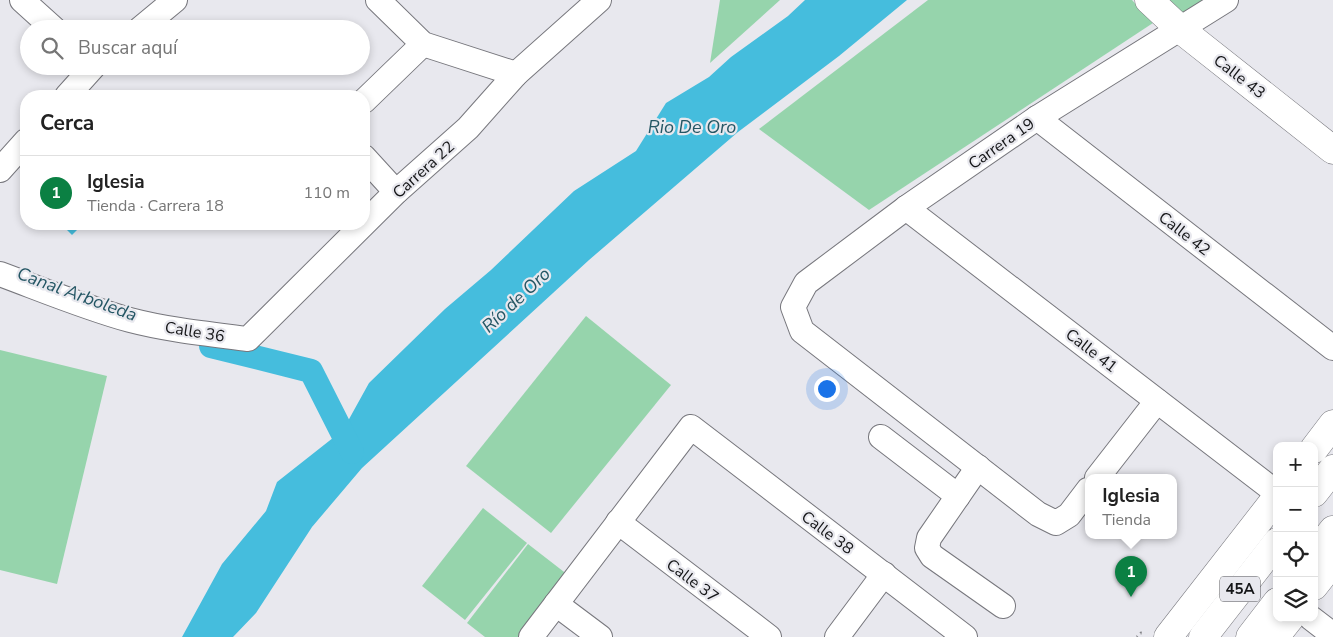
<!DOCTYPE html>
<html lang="es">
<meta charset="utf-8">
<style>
:root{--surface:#fff;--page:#f6f6f6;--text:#222;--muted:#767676;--line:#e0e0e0;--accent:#0b8043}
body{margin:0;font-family:"Nunito Sans",sans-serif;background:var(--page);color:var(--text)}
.controls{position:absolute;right:15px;bottom:15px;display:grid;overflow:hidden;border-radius:10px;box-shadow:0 2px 8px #0003}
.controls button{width:45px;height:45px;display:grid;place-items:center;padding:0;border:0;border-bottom:1px solid var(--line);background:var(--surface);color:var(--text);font:25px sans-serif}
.you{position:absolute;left:826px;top:388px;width:18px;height:18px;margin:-12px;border:4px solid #fff;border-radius:50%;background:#1a73e8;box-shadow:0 0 0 8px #1a73e833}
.badge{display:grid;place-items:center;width:32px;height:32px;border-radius:50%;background:var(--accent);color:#fff;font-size:16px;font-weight:700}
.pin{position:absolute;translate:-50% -41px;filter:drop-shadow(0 1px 2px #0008)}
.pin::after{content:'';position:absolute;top:26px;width:18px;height:15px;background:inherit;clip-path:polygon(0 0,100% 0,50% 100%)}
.popup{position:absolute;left:1085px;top:474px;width:92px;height:65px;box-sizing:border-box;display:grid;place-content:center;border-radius:10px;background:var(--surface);filter:drop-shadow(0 1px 4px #0005);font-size:16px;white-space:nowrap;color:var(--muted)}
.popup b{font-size:19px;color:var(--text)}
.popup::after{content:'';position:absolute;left:50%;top:100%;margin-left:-10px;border:10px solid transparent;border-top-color:var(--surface)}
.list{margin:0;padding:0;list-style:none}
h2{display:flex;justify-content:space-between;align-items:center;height:65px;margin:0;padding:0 20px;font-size:21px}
h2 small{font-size:16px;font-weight:400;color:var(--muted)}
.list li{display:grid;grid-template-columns:32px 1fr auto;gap:15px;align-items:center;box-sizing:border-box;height:75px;padding:0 20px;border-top:1px solid var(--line)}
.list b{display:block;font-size:19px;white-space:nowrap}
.list p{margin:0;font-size:16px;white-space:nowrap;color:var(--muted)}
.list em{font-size:16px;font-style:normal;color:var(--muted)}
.icon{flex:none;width:28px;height:28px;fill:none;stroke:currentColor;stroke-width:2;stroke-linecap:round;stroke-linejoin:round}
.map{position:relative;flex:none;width:1333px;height:637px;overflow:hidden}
.search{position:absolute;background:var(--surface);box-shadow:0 2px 8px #0003;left:20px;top:20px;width:350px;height:55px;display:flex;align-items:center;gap:12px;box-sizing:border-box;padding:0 18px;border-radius:28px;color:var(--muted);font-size:19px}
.panel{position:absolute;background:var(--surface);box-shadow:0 2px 8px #0003;left:20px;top:90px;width:350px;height:140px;border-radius:20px}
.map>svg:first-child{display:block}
.green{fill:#96d4ac}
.water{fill:#45bddd}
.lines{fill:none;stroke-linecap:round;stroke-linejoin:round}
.canal{stroke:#45bddd;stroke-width:24}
.street-casing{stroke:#77777d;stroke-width:26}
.secondary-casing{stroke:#77777d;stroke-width:29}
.highway-casing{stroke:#77777d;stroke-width:29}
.path{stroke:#828387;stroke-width:3;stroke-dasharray:1 4;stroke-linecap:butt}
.street{stroke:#fff;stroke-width:24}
.secondary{stroke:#fff;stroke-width:28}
.highway{stroke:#fff;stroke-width:28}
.labels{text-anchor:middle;stroke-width:4.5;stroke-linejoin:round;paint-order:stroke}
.shield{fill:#e8e8ee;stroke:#545558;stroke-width:1}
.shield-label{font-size:15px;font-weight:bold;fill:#151618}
.street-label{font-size:16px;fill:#151618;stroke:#e8e8ee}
.water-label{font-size:18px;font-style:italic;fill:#245664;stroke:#e8e8ee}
</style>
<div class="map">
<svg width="1333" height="637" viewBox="0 0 1333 637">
<rect width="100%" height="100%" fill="#e8e8ee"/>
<!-- green -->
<g class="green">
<polygon points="720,0 780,0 710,63"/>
<polygon points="928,0 1132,0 1153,23 869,210 759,129"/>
<polygon points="1169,0 1211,0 1184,18"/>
<polygon points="586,316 671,385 551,533 466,466"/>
<polygon points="0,350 107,376 57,584 0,570"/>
<polygon points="483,508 527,543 465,620 422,586"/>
<polygon points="528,544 568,575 521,637 485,637 467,623"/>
</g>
<!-- water -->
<g class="water">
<polygon points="805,0 907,0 839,56 738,132 589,260 362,468 312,527 256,613 233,637 182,637 222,564 266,511 277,482 343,430 369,383 445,309 491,270 574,191 636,151 666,103 709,77 731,57 788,16"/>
<polygon points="61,224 83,224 72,235"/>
</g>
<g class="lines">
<!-- canal -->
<polyline class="canal" points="211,346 311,371 352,452"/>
<!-- street casing -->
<g class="street-casing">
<g id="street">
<polyline points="22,0 54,29"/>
<polyline points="378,0 423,44 516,74"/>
<polyline points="140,29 175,0"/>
<polyline points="67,96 94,66"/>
<polyline points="364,101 423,44"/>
<polyline points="1037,118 1333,348"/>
<polyline points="364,157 396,192"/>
<polyline points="0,170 26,141"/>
<polyline points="906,208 1277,493"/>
<path d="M0 274C43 290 86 308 130 320 168 330 209 334 248 339L396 192 468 128 516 74 599 0"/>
<polyline points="881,437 958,496"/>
<polyline points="978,467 929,538 927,548 932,556 1003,606"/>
<polyline points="1097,478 1157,401"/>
<polyline points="1088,490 1069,515 1056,523 1038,514 802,331 793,307 806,283 906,208 1037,118 1226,0"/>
<polyline points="618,522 769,637"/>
<polyline points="556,604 600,637"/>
<polyline points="1311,618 1333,635"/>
<polyline points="531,637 691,427 965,637"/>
<polyline points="837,637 884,574"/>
</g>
</g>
<!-- secondary casing -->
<g class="secondary-casing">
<g id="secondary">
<polyline points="1149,0 1180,29 1333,150"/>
<polyline points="1314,449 1333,424"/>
<polyline points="1314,586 1333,562"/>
<polyline points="1168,637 1277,497"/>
<polyline points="1275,637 1290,618"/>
</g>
</g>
<!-- highway casing -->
<g class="highway-casing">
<g id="highway">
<polyline points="1314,493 1333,469"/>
<polyline points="1314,554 1333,530"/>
<polyline points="1203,637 1277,542"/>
<polyline points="1250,637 1277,602"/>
</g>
</g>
<!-- path -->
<polyline class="path" points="1137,637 1141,633 1144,635"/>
<!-- street -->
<use href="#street" class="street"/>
<!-- secondary -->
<use href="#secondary" class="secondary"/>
<!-- highway -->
<use href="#highway" class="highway"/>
</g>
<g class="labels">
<!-- shield labels -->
<rect class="shield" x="1220" y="576.5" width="40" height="25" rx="4"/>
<g class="shield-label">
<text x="1240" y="594">45A</text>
</g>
<!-- street labels -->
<g class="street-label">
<text transform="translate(1240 76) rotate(38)" y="6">Calle 43</text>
<text transform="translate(1001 143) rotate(-35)" y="6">Carrera 19</text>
<text transform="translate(423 169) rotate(-42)" y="6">Carrera 22</text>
<text transform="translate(1185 233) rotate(38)" y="6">Calle 42</text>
<text transform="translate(195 331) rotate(9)" y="6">Calle 36</text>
<text transform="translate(1092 350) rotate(38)" y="6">Calle 41</text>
<text transform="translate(828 532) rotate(37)" y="6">Calle 38</text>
<text transform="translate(693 580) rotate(37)" y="6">Calle 37</text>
</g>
<!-- water labels -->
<g class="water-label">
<text x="692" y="133">Rio De Oro</text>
<text transform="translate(77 294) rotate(20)" y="6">Canal Arboleda</text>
<text transform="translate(516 300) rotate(-43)" y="6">Río de Oro</text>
</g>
</g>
</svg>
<div class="controls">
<button>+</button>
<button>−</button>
<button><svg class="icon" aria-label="locate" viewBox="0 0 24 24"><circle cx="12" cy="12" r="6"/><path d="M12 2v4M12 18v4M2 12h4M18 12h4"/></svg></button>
<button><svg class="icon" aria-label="layers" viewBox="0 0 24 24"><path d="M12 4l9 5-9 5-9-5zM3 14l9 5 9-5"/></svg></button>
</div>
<div class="you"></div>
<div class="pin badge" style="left:1131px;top:597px">1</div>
<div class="popup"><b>Iglesia</b>Tienda</div>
<div class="search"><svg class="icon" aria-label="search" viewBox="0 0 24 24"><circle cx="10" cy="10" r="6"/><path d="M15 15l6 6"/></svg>Buscar aquí</div>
<section class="panel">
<h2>Cerca<small></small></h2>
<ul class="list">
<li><span class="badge">1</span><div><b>Iglesia</b><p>Tienda · Carrera 18</p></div><em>110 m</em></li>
</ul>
</section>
</div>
